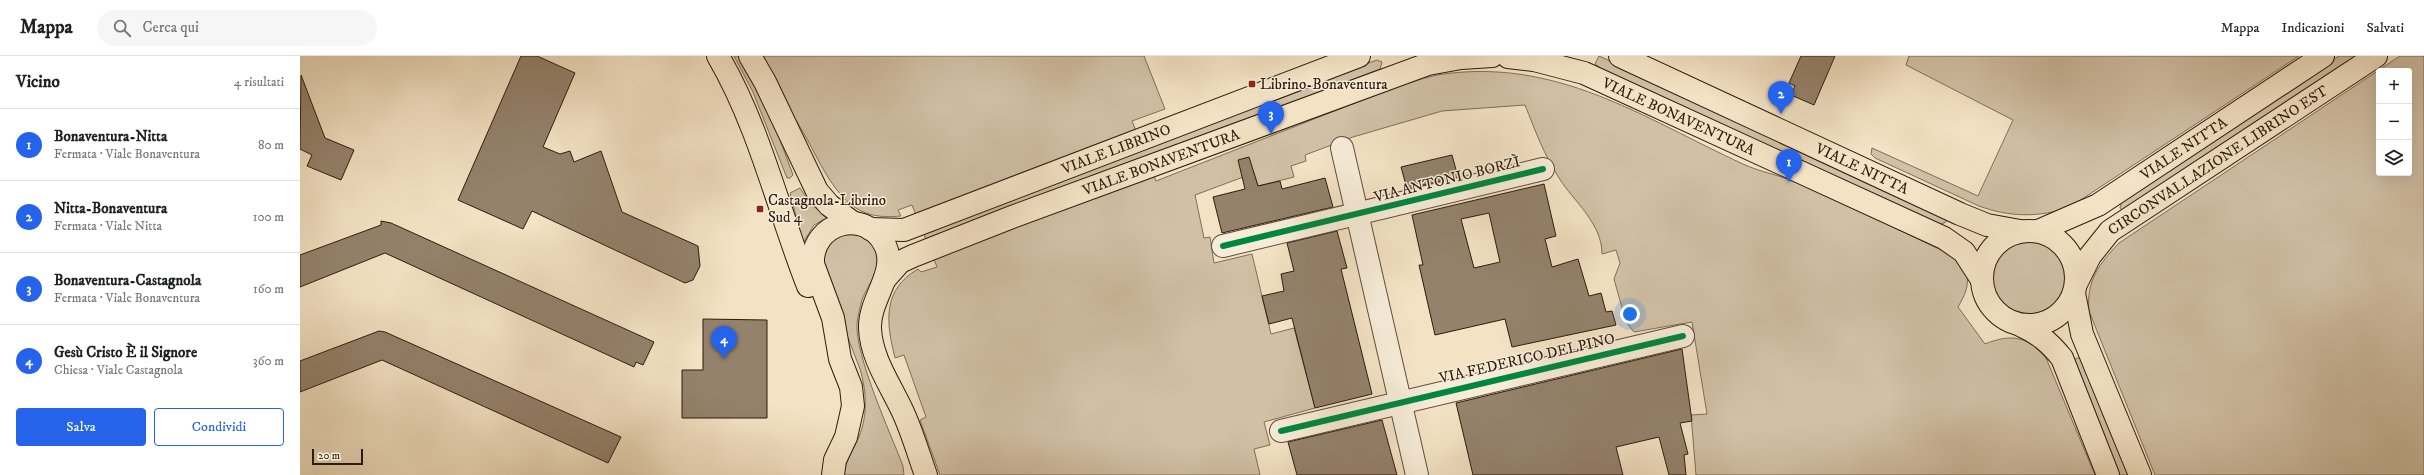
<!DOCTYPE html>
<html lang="it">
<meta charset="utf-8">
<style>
:root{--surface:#fff;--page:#f6f6f6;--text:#202124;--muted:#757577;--line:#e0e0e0;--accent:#2563eb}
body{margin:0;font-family:"IM FELL DW Pica",serif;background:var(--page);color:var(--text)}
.controls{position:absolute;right:12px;top:12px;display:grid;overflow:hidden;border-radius:4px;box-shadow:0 4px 16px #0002}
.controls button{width:36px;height:36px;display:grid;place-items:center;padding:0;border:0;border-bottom:1px solid var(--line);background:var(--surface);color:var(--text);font:20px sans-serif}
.scale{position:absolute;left:12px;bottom:10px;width:51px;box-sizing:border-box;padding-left:4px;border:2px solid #2d1b0d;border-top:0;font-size:11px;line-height:14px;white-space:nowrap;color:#2d1b0d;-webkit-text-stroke:3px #f7ecd9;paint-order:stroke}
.you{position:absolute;left:1330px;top:258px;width:14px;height:14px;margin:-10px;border:3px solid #fff;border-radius:50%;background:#1a73e8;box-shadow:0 0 0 6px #1a73e833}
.badge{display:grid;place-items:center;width:26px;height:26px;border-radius:50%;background:var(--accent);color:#fff;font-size:13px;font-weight:700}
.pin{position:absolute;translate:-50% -33px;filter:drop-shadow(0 1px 2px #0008)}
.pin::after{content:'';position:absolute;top:21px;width:14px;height:12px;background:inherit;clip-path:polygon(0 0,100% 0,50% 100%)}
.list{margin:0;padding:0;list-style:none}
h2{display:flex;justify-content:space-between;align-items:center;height:52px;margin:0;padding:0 16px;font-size:17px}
h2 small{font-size:13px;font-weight:400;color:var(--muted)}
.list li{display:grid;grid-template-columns:26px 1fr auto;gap:12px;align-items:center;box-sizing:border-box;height:72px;padding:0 16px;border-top:1px solid var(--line)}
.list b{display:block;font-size:15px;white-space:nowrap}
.list p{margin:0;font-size:13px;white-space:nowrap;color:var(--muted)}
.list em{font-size:13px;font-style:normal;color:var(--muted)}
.actions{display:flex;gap:8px;padding:12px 16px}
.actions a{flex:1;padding:9px 0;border:1px solid var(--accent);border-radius:4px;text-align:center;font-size:14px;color:var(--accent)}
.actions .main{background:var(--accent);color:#fff}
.icon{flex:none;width:22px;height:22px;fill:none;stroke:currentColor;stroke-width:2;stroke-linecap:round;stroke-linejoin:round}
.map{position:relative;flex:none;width:2124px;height:419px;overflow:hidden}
header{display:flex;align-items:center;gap:24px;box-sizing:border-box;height:56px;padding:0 20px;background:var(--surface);border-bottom:1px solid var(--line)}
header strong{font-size:19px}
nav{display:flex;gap:22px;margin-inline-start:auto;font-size:14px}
.search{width:280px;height:36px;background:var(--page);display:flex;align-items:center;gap:10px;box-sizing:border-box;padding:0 14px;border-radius:22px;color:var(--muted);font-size:15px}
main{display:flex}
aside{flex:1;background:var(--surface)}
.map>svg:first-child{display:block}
.green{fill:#d1c0a5;stroke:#7f6e59;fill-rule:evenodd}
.building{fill:#94826c;stroke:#2d1b0d;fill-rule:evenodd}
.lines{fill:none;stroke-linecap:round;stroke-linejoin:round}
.minor-casing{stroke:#5e4d3b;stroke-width:24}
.major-casing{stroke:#2d1b0d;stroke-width:24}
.minor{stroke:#f7ecd9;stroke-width:22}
.major{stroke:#f3e2c4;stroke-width:22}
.cycleway-casing{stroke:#f7ecd9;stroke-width:8}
.cycleway{stroke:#00873e;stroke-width:6}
.poi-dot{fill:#8f2418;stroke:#f7ecd9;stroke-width:1.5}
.labels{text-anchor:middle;stroke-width:3;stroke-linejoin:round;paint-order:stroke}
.poi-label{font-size:15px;fill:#2d1b0d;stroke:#f7ecd9;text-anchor:start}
.street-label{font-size:15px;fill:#2d1b0d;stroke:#f7ecd9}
</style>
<header>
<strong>Mappa</strong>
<div class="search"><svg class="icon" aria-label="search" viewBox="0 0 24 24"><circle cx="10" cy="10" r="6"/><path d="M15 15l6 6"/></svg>Cerca qui</div>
<nav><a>Mappa</a><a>Indicazioni</a><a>Salvati</a></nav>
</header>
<main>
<aside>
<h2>Vicino<small>4 risultati</small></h2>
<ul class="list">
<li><span class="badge">1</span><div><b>Bonaventura-Nitta</b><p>Fermata · Viale Bonaventura</p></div><em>80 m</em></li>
<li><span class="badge">2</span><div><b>Nitta-Bonaventura</b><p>Fermata · Viale Nitta</p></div><em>100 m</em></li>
<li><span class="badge">3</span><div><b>Bonaventura-Castagnola</b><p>Fermata · Viale Bonaventura</p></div><em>160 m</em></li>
<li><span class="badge">4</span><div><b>Gesù Cristo È il Signore</b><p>Chiesa · Viale Castagnola</p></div><em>360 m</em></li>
</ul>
<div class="actions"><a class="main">Salva</a><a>Condividi</a></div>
</aside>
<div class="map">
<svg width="2124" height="419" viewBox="0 0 2124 419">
<rect width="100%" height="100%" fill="#f3e2c4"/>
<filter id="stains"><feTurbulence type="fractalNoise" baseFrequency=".005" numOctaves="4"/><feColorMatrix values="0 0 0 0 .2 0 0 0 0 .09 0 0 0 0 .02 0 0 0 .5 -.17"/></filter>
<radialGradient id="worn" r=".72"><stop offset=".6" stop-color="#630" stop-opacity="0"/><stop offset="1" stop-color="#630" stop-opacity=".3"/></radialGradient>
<!-- green -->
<g class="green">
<polygon points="434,0 443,0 469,54 493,119 490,122 487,122 453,36"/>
<path d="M460 0H844L865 53 832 65 843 92 1060 10 1077 4 1082 6 1080 13 847 102 856 125C915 102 973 79 1032 56 1067 43 1101 27 1137 19 1256 0 1343 62 1443 108 1460 116 1479 119 1496 126 1549 148 1600 175 1652 199 1672 216 1671 229 1658 251L1685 288C1710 278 1727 279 1746 302L1795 419H1396L1391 359 1407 358 1392 266 1334 276 1326 266 1314 223 1320 207 1316 194 1302 198C1302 167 1274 146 1259 122 1244 99 1235 74 1225 49L1142 55 1053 81 1005 99 1006 105 991 110 994 121 958 130 954 117 895 139 904 182 910 181 914 207 952 198 971 278 994 272 1015 352 964 366 970 389 954 393 960 419H640L620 364 626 361 604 299 595 302C586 266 582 234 618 213L621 216 637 211 612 149 598 154 601 160C582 162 564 160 549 147 530 130 519 105 507 83 491 56 476 28 460 0Z"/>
<polygon points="1299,0 1639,156 1646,163 1646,166 1639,169 1303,14 1295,8"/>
<path d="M1609 0H1999L1770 151C1739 162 1709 161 1679 150L1575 102 1571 98 1572 92 1678 140 1713 64 1606 9Z"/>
<polygon points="2039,0 2060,0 1822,154 1820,152 1822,143"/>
<path d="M2100 0H2124V419H1855L1789 255C1786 225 1799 208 1819 187ZM2079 15H2109V117H2079Z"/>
<polygon points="500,132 510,147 527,162 514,169 503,187 490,137"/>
<path d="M539 178C552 178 565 177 574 190 587 207 568 227 562 244 560 251 558 260 557 267 555 300 590 376 603 410L604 419H543C546 406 551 397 557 385 568 363 567 336 560 313L521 212 524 191Z"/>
<circle cx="1729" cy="221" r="37"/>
<polygon points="1777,302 1781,302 1830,419 1818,419 1774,304"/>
</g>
<!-- building -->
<g class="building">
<polygon points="221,0 237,0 275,17 243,91 260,98 270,95 274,106 301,95 322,156 398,190 400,210 393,224 385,227 232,155 223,173 158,144"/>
<polygon points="1501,0 1535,0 1514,49 1491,39 1495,30 1489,27"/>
<polygon points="1,19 25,82 54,94 41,124 7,110 12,99 0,93"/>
<polygon points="1152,99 1158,121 1107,133 1101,111"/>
<polygon points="949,101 958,130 980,125 982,133 1025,122 1033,151 922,177 913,141 945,133 938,104"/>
<path d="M1244 128 1256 180 1245 183 1252 211 1278 203 1289 240 1301 237 1306 256 1312 255 1316 269 1212 291 1205 263 1135 279 1119 209H1123L1112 159ZM1189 157 1200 206 1174 212 1161 163Z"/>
<polygon points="81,165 91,167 354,286 343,309 336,306 334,311 85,197 0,231 0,199 81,169"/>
<polygon points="1037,175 1047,212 1041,213 1072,338 1015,352 992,262 969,268 962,240 984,235 981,218 994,215 987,187"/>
<polygon points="403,263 467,264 467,362 382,362 382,314 403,314"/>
<polygon points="79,275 85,276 321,381 308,407 82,304 0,336 0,305"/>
<polygon points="1382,293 1392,365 1380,367 1388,398 1384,399 1386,419 1369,419 1359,381 1316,391 1323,419 1173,419 1156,347"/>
<polygon points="1082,364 1097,419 997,419 988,386"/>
</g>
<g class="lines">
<!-- minor casing -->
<g class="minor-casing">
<g id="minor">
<polyline points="1042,92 1117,419"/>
<polyline points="923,190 1243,113"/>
<polyline points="981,375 1383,280"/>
</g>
</g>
<!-- major casing -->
<g class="major-casing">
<g id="major">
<path d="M418 0C460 72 478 154 508 230"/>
<polyline points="450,0 465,26 517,135 529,149 552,166"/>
<path id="s1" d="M1320 0 1660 158 1687 169 1720 175"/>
<path id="s2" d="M1208 1 1234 4 1284 17 1644 182 1664 196 1682 224"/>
<path id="s3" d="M570 173 604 174 1059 0"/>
<circle cx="1729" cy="222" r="47"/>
<path id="s4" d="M1738 175 1798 149 2023 0"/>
<path id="s5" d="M585 223 600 206 613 200 712 161 1128 8 1161 2 1192 0"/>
<path id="s6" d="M1777 226 1790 200 1810 175 2076 0"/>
<polyline points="1774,237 1782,278 1840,419"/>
<path d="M1720 269C1738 277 1749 286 1762 302L1808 419"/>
<path d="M533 419 535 404 546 381 553 350 551 331 540 303 533 262 513 208C511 166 566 151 585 189 598 216 569 243 570 272 571 302 590 328 602 354 612 375 618 397 626 419"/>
</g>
</g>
<!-- minor -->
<use href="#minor" class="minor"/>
<!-- major -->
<use href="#major" class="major"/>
<!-- cycleway casing -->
<g class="cycleway-casing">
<g id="cycleway">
<polyline points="923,190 1243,113"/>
<polyline points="981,375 1383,280"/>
</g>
</g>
<!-- cycleway -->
<use href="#cycleway" class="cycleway"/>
</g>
<!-- markers -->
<g class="poi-dot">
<rect x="948" y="24" width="8" height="8" rx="2"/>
<rect x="456" y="149" width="8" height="8" rx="2"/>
</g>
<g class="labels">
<!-- poi labels -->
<g class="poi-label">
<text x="960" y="33">Librino-Bonaventura</text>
<text x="468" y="149">Castagnola-Librino<tspan x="468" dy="17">Sud 4</tspan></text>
</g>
<!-- street labels -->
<g class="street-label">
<text dy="5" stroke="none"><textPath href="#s2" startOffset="182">VIALE BONAVENTURA</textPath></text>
<text dy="5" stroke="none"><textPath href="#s3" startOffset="261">VIALE LIBRINO</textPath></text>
<text dy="5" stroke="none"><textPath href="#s4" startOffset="168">VIALE NITTA</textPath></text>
<text dy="5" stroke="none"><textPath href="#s5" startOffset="302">VIALE BONAVENTURA</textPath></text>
<text dy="5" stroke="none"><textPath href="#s6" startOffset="190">CIRCONVALLAZIONE LIBRINO EST</textPath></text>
<text dy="5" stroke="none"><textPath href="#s1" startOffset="267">VIALE NITTA</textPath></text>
<text transform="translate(1147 123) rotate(-14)" y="5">VIA ANTONIO BORZÌ</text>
<text transform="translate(1227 302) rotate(-13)" y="5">VIA FEDERICO DELPINO</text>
</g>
</g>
<rect width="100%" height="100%" filter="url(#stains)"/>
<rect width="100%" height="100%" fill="url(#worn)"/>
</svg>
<div class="controls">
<button>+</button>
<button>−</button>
<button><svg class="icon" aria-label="layers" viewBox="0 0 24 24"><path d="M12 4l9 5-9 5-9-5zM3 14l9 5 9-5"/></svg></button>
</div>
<div class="scale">20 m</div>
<div class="you"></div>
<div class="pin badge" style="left:1489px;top:126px">1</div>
<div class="pin badge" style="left:1481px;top:58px">2</div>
<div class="pin badge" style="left:971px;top:78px">3</div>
<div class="pin badge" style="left:424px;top:303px">4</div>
</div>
</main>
